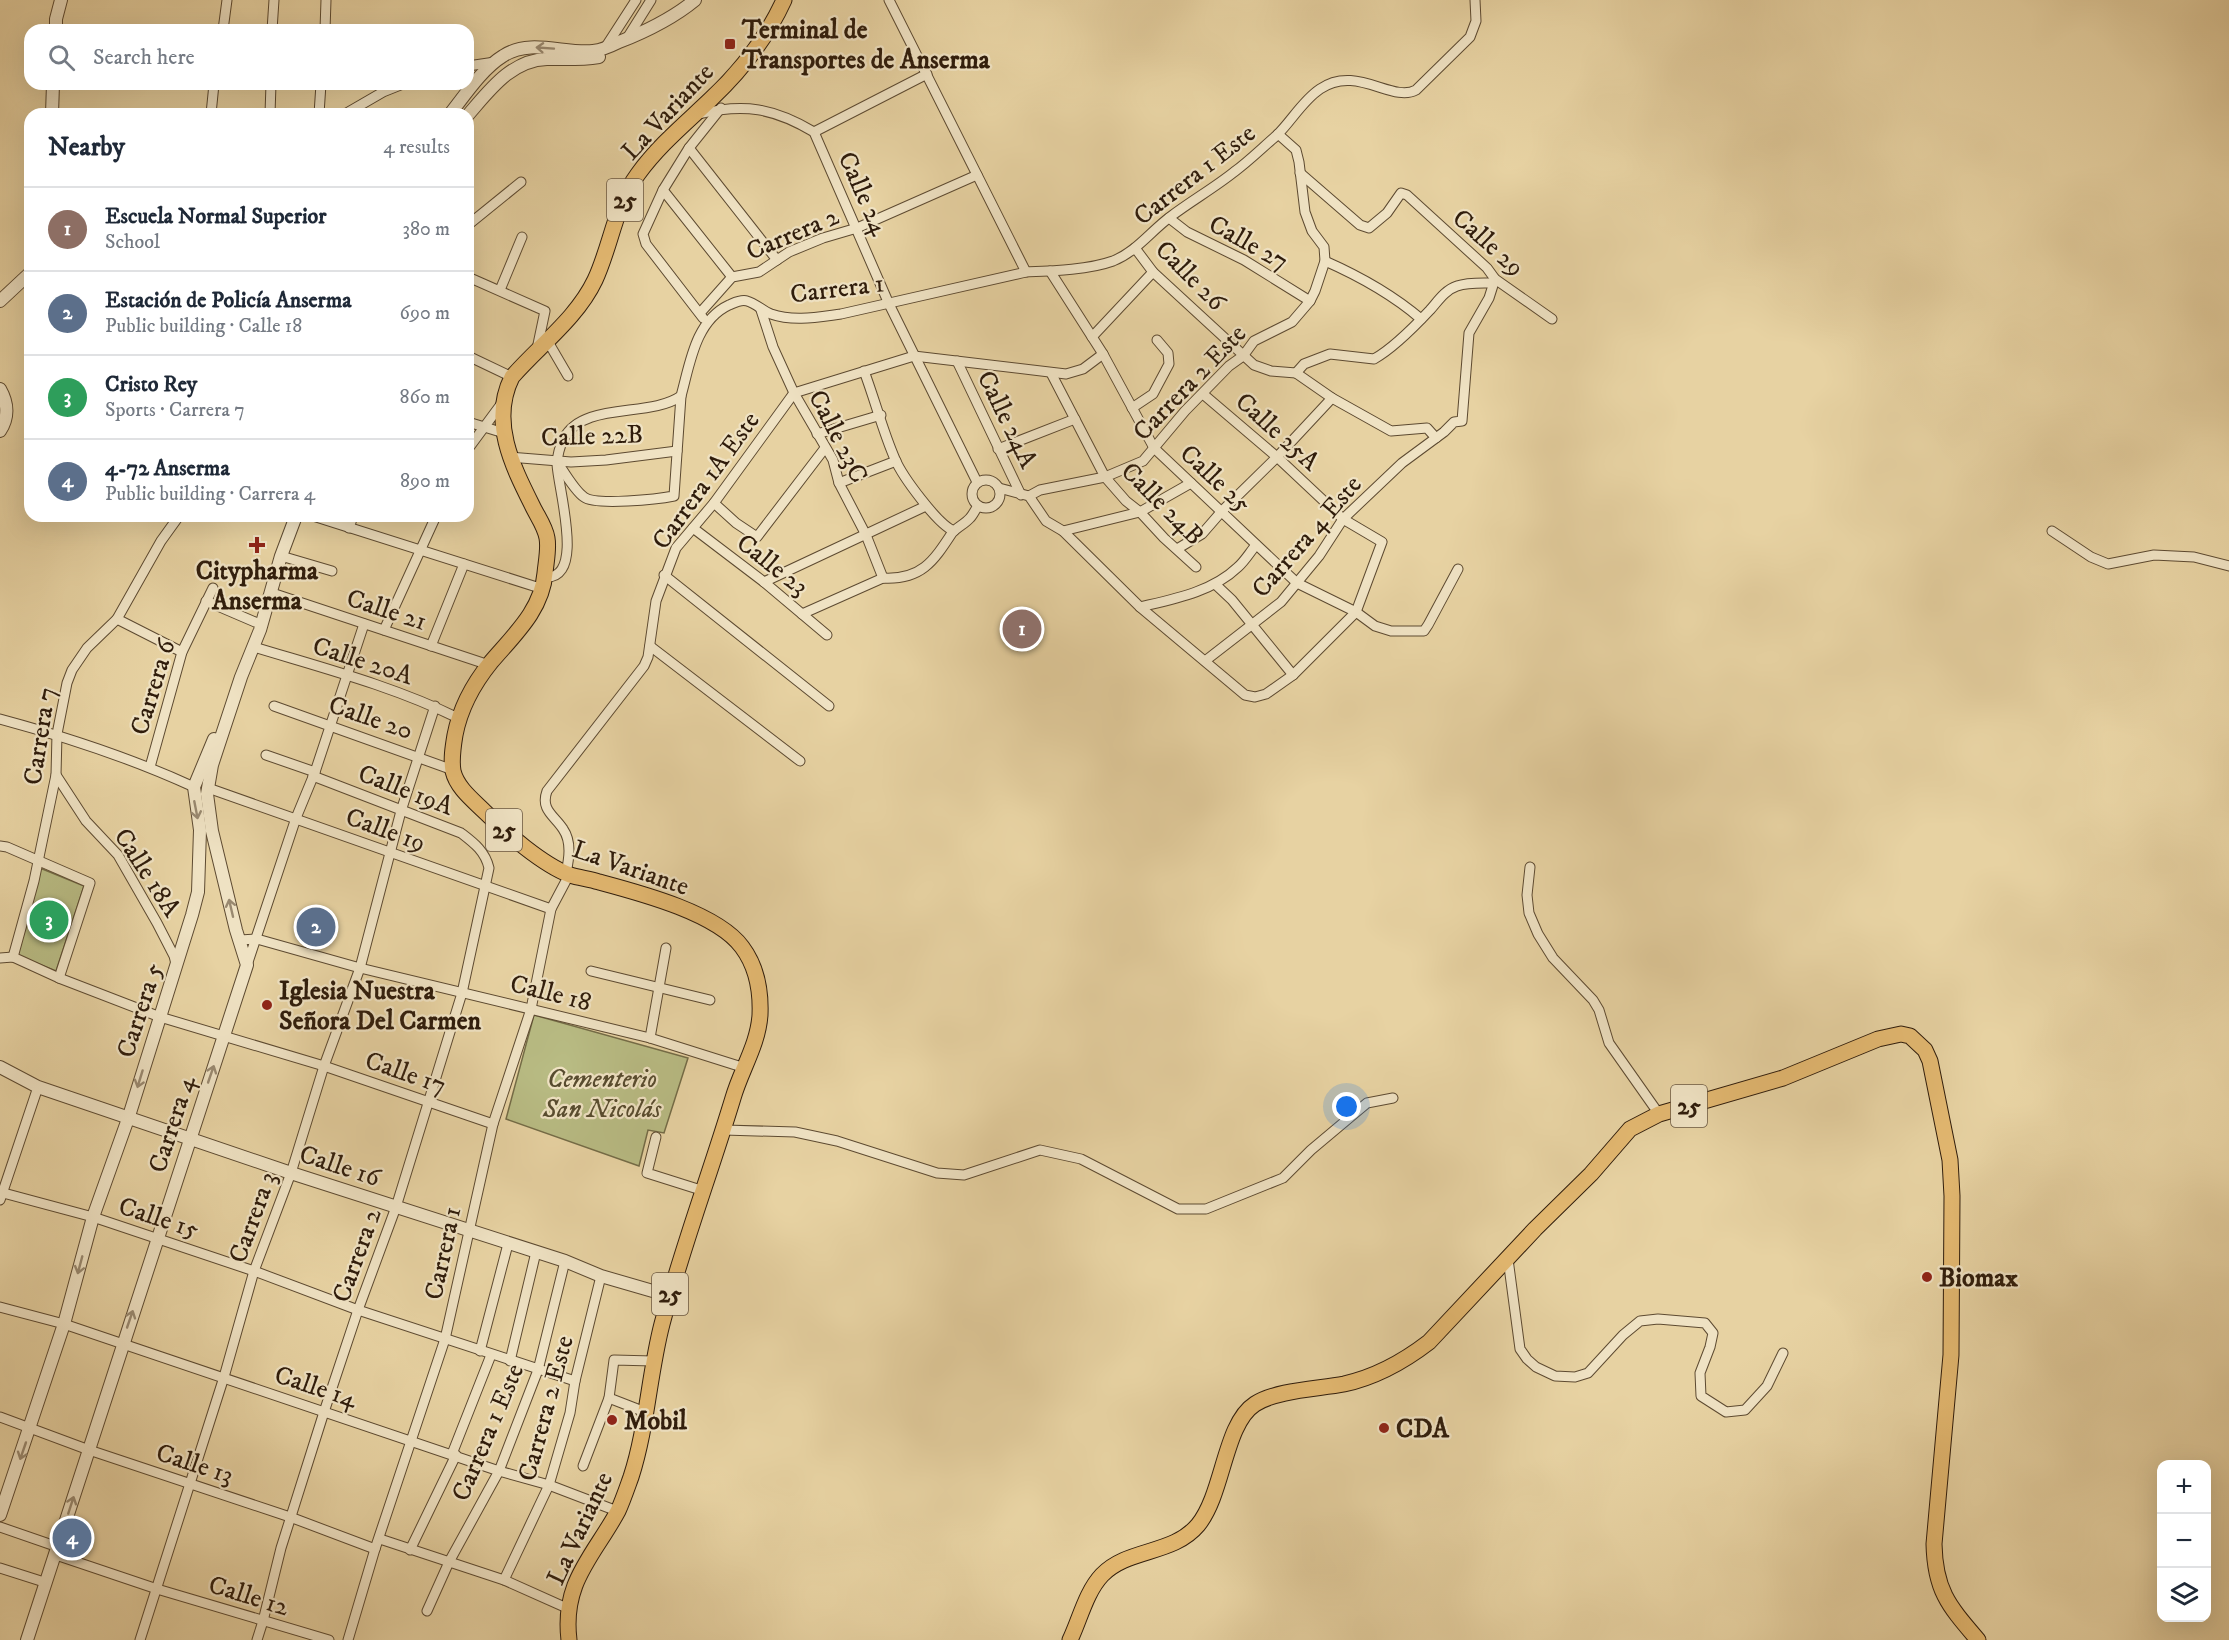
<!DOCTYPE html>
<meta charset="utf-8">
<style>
:root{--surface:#fff;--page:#f6f6f7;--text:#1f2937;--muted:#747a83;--line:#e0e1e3;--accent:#0f766e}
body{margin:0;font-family:"IM FELL DW Pica",serif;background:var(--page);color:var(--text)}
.controls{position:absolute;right:18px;bottom:18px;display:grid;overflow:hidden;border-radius:12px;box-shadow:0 6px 24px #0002}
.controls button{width:54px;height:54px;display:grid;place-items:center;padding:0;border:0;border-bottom:2px solid var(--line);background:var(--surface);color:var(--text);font:30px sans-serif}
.you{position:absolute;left:1347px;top:1107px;width:21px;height:21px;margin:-15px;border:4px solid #fff;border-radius:50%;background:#1a73e8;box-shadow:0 0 0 9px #1a73e833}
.badge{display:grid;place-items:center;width:39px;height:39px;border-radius:50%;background:var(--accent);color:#fff;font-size:20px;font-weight:700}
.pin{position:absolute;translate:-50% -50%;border:3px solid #fff;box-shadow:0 2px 6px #0006}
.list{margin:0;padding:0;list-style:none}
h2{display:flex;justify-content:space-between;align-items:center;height:78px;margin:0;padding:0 24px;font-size:26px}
h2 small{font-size:20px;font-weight:400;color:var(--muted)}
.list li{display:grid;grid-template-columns:39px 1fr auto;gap:18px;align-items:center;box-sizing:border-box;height:84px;padding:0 24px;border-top:2px solid var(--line)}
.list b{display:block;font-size:22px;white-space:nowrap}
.list p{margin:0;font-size:20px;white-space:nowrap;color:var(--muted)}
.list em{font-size:20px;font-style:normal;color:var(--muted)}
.icon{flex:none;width:33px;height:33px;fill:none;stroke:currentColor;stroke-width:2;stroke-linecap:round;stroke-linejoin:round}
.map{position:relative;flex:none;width:2229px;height:1640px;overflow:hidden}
.search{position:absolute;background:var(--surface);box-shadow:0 6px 24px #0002;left:24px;top:24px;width:450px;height:66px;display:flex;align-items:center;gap:15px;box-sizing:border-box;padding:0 21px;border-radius:18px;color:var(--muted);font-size:22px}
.panel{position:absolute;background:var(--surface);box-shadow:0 6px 24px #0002;left:24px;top:108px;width:450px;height:414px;border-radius:18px}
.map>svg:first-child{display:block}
.green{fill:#b8bb83;stroke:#746c47;stroke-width:1.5}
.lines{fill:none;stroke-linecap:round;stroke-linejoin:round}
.minor-casing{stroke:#5d4a31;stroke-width:11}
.tertiary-casing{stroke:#5d4a31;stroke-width:14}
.primary-casing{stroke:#2f1c0b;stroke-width:17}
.minor{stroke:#efe2c3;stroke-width:9}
.tertiary{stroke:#efe2c3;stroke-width:12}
.primary{stroke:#e4b971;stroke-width:15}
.oneway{stroke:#998970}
.poi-dot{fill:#8f2418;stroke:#efe2c3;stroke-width:2}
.labels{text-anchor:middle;stroke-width:4.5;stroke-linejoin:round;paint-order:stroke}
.shield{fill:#efe2c3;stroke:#695742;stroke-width:1.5}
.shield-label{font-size:24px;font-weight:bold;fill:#2f1c0b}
.poi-label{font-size:26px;font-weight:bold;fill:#2f1c0b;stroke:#efe2c3;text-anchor:start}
.street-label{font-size:26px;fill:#2f1c0b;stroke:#efe2c3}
.park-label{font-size:26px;font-style:italic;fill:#584c2f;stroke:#efe2c3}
</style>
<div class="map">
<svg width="2229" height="1640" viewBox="0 0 2229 1640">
<rect width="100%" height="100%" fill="#e7d2a2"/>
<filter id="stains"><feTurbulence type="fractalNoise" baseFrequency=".00333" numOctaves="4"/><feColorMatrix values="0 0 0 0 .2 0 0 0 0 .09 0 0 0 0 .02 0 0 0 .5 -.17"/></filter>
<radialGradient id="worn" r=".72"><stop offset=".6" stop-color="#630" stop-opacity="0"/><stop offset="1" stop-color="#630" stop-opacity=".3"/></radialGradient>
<!-- green -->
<g class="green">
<polygon points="40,868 84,886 56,971 16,955"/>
<polygon points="534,1015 688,1058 664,1133 648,1130 639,1166 506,1119"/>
</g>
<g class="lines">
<!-- minor casing -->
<g class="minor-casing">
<g id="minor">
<polyline points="889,0 1026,272"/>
<polyline points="223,30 227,0"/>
<polyline points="272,30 274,0"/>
<polyline points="325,30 326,0"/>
<polyline points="626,40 651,0"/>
<polyline points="605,48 636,0"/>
<polyline points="468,66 495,62"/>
<polyline points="211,114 214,84"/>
<polyline points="270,114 271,84"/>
<polyline points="319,114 321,84"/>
<polyline points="345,114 383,92 403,84"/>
<path d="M699 114C744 103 774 108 814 132L889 304 977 482"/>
<polyline points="814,132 927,74"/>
<polyline points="689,148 777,260"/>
<polyline points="1300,173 1360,225 1369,228 1387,213 1401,193 1407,195 1487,268 1495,279 1552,319"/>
<polyline points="663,190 732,277"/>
<polyline points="1169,218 1187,232 1244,260 1310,301"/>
<polyline points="468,225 521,182"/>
<polyline points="1135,248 1153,272 1254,365 1271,371 1296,373"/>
<path d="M1325 261C1359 276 1393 295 1421 319"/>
<polyline points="1050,271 1103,354 1154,448 1297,583 1356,612 1375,626 1391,631 1424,631 1428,625 1458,569"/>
<polyline points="468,277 545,311 537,349"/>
<polyline points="500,290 522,237"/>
<polyline points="761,310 773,347 794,393 833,460 839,483 866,535 883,578"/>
<polyline points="700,313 732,277 759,272 789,252 823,238 857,228 977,175"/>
<polyline points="703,318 646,244 643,234 663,190 689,148 721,108"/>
<polyline points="1092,337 1153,272"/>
<polyline points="547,340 568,376"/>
<polyline points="468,356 512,377"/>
<polyline points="957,361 1021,495"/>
<path d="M864 371C875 400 883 432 895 459 902 476 938 525 954 531"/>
<polyline points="1051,373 1105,477 1126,501 1140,512 1164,538 1196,567"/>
<path d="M1296 373 1304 364 1330 354 1374 359C1392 349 1415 326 1430 310 1438 301 1445 290 1457 286 1468 282 1482 283 1494 283"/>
<polyline points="1296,373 1332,398 1391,431 1427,428 1436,438"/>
<polyline points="1132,408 1153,394 1169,364 1168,353 1157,340"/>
<polyline points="468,422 504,433"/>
<polyline points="817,434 881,415"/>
<polyline points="468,449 502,403"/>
<polyline points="998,449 1075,419"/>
<polyline points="509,457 571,462 606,460 677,451"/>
<path d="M558 463C564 472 575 491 584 497 595 506 659 499 674 496L681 396"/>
<circle cx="986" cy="494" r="14"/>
<polyline points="839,483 896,461"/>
<polyline points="999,488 1029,496 1046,521 1063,531 1140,607 1245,695 1255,697 1266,694 1293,675 1356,612 1382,542 1343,519 1277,457 1203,394"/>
<polyline points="1029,496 1040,490 1105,477 1143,461 1185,411 1229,366 1243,356 1254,341 1292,322 1310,301 1315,291 1325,261 1324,247 1312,231 1305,212 1299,162 1296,150 1278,134"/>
<polyline points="714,503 736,523 757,537 825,448"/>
<polyline points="313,516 543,589"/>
<polyline points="349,528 353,516"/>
<polyline points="693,528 764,582 827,635"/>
<polyline points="1063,531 1140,512 1191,483"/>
<polyline points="2052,531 2091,557 2108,564 2154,555 2194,557 2229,566"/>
<polyline points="1177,549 1202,534 1222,511 1277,457 1332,398"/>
<polyline points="281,556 332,571"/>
<polyline points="664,575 829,706"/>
<path d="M545 577C586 580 558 489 557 464 557 457 560 445 564 438 584 401 650 418 681 396 690 364 695 321 729 305 734 303 741 299 747 301 755 303 763 311 771 314 794 322 818 317 841 314L1026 272C1052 271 1088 270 1113 261 1136 252 1151 231 1170 217 1191 201 1214 188 1234 172 1249 161 1262 148 1276 136 1291 122 1302 101 1320 89 1356 64 1392 103 1416 90L1470 37 1476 21 1475 0"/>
<polyline points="764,582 926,506"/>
<polyline points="1215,584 1232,600 1293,675"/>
<polyline points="272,593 489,665"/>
<polyline points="206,601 255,622"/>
<path d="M1140 607C1174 599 1212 592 1238 567 1245 561 1250 552 1256 545"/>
<path d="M802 614 883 578C921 580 933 562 952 533 957 527 965 524 970 518 973 515 975 510 978 506"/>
<polyline points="117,619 182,652"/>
<polyline points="384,630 436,516"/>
<polyline points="431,646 464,564"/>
<polyline points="650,646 800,761"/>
<path d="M254 647C323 668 393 686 458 718"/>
<polyline points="1205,661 1281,602 1319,556 1343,519 1402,463 1444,432 1454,422 1462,421 1469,333 1489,298 1495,279"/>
<polyline points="274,706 453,770"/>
<path d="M0 719C67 737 131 758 194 787"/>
<polyline points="266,755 315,772"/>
<polyline points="150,767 182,652 213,588"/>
<polyline points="56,775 86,821 118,855 157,923 174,956 176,964"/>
<polyline points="208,788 551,909"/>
<polyline points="0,846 7,847 90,883 59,978"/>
<polyline points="1530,867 1527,895 1529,913 1538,934 1553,958 1593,1000 1599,1010 1609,1043 1659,1114"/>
<path d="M566 873C569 859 572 842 563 829 555 816 540 810 547 791L644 666 648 657 656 601 676 548 714 503 794 393 914 356 1066 374 1083 369 1103 354"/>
<polyline points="240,940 257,939 360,968 650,1038 745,1068"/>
<polyline points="13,957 34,881 56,775 57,734 67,683 72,670 87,648 117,619 161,541 179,516"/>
<polyline points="0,958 13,957 59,978 160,1017 324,1066 493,1124"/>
<polyline points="247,965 296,818 315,772 364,624"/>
<polyline points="591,971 710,1000"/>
<polyline points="650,1038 666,948"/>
<polyline points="724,1130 795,1132 837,1141 937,1173 964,1175 1040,1150 1081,1159 1178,1209 1206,1209 1283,1178 1311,1150 1367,1103 1393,1098"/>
<polyline points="656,1137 647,1173 704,1191"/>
<polyline points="0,1192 93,1217 254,1271 358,1310 575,1381"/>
<polyline points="0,1200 38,1087"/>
<polyline points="1508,1259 1520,1349 1527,1359 1536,1367 1555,1376 1575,1377 1588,1373 1623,1335 1640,1321 1658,1319 1705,1323 1713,1333 1710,1347 1700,1373 1701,1396 1726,1412 1745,1410 1767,1386 1783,1353"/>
<polyline points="0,1307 64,1324 499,1471 549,1485 617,1511"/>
<polyline points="480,1351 508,1244"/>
<polyline points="510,1361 536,1252"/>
<polyline points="645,1412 609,1398 614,1360 653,1361"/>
<polyline points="0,1417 89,1450 290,1517 375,1549"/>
<polyline points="452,1454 491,1355"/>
<polyline points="583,1466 609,1398"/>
<polyline points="0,1527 58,1547"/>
<polyline points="380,1539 504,1580 569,1609"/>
<polyline points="410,1550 456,1455"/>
<polyline points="56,1555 157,1589 329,1640"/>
<polyline points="0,1568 44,1582"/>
<polyline points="504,1580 549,1485 570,1413 575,1381 601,1276"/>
<polyline points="427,1611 449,1562 499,1471 538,1370 565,1261"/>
<polyline points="140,1640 224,1377 254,1271 291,1173 324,1066 360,968 401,811 435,706"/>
<path d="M257 1640 263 1621 281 1548 324 1412 358 1310 396 1207 462 993 489 868C485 851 474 843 461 833L313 776"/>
<polyline points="348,1640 375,1549 445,1339 493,1124 531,1009 551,909 569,875"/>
</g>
</g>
<!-- tertiary casing -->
<g class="tertiary-casing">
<g id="tertiary">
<polyline points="56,30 56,19 61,0"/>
<polyline points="52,114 53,84"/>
<path d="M450 114C465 95 482 69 503 56 530 38 564 54 593 51 602 50 611 46 619 42 647 31 672 19 695 0"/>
<path d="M468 115C489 91 511 60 547 59 565 59 581 60 599 57"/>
<polyline points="0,301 30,273"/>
<path d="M0 389C8 403 9 417 0 431"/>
<polyline points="0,1067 38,1087 291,1173 565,1261 601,1276 670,1296"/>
<polyline points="0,1515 64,1324 93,1217 129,1116 192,915 198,892 200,830 194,787 214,739"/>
<polyline points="27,1640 247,965 236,930 212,831 207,794 212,765 241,677 260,630 281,556 296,516"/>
</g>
</g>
<!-- primary casing -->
<g class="primary-casing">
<g id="primary">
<path d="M569 1640C562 1582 593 1557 618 1511 623 1500 627 1488 631 1477 647 1428 649 1374 662 1324 682 1248 710 1174 733 1098 741 1070 758 1045 760 1015 761 991 757 967 742 947 717 913 640 893 599 882 590 879 580 878 570 875 543 865 506 833 485 812 473 800 457 788 453 771 451 759 453 747 455 735 460 709 474 683 491 662 514 635 542 610 545 573 546 562 549 549 547 538 545 526 537 516 532 505 512 465 490 421 512 377 540 345 577 318 595 280 611 246 615 205 638 174 659 145 686 123 711 99 741 71 767 37 784 0"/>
<path d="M1070 1640C1080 1619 1086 1592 1102 1575 1128 1548 1173 1555 1198 1525 1224 1493 1224 1424 1255 1404 1277 1390 1318 1389 1344 1384 1376 1377 1403 1362 1429 1342L1535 1229 1591 1174 1630 1129 1659 1114 1783 1078 1878 1039 1901 1034 1910 1036 1925 1050 1930 1061 1950 1160 1952 1196 1951 1355 1934 1544C1935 1591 1949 1606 1978 1640"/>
</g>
</g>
<!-- minor -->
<use href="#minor" class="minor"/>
<!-- tertiary -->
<use href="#tertiary" class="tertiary"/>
<!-- primary -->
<use href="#primary" class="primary"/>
</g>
<!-- one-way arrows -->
<defs><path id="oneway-shaft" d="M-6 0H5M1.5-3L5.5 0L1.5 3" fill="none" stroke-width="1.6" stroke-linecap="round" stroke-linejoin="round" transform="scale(1.5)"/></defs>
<g class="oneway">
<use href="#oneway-shaft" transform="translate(545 48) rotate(-176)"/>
<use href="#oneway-shaft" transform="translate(196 810) rotate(79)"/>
<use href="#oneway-shaft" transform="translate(231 908) rotate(-103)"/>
<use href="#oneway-shaft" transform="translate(211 1074) rotate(-71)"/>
<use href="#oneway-shaft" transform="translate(140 1079) rotate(107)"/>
<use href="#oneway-shaft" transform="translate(80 1265) rotate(105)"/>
<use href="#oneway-shaft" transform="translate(130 1319) rotate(-71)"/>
<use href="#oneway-shaft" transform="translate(23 1451) rotate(109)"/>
<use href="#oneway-shaft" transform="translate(71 1505) rotate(-72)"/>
</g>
<!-- markers -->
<g class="poi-dot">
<rect x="724" y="38" width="12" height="12" rx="3"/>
<path d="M254 536h6v6h6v6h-6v6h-6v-6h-6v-6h6z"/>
<circle cx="267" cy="1005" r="6"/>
<circle cx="1927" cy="1277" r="6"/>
<circle cx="612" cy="1420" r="6"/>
<circle cx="1384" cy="1428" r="6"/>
</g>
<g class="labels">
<!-- shield labels -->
<g class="shield">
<rect x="607" y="179" width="36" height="42" rx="4.5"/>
<rect x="486" y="809" width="36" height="42" rx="4.5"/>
<rect x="1671" y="1085" width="36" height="42" rx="4.5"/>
<rect x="652" y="1273" width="36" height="42" rx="4.5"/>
</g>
<g class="shield-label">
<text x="625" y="208">25</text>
<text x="504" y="838">25</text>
<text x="1689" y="1114">25</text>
<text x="670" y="1302">25</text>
</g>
<!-- poi labels -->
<g class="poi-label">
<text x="742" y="38">Terminal de<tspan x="742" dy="30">Transportes de Anserma</tspan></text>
<text x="257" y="579" text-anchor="middle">Citypharma<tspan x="257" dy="30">Anserma</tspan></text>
<text x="279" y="999">Iglesia Nuestra<tspan x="279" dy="30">Señora Del Carmen</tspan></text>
<text x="1939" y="1286">Biomax</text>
<text x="624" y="1429">Mobil</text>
<text x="1396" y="1437">CDA</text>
</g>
<!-- street labels -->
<g class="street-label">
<text transform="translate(667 111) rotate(-47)" y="9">La Variante</text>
<text transform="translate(1194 174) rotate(-38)" y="9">Carrera 1 Este</text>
<text transform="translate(864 193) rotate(66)" y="9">Calle 24</text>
<text transform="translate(792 233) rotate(-23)" y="9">Carrera 2</text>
<text transform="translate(1249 242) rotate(29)" y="9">Calle 27</text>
<text transform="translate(1489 242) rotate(42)" y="9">Calle 29</text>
<text transform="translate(1191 275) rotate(45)" y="9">Calle 26</text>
<text transform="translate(837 288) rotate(-7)" y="9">Carrera 1</text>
<text transform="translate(1189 382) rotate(-46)" y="9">Carrera 2 Este</text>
<text transform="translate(1008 419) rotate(64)" y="9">Calle 24A</text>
<text transform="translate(1278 431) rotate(42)" y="9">Calle 25A</text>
<text transform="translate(592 435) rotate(-2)" y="9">Calle 22B</text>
<text transform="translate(839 436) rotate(63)" y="9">Calle 23C</text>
<text transform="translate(1216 478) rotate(43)" y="9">Calle 25</text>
<text transform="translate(705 480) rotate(-54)" y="9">Carrera 1A Este</text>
<text transform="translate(1163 503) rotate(45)" y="9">Calle 24B</text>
<text transform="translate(1306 536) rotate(-49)" y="9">Carrera 4 Este</text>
<text transform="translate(773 564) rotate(38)" y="9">Calle 23</text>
<text transform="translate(387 609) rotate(18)" y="9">Calle 21</text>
<text transform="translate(363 660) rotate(18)" y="9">Calle 20A</text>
<text transform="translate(152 687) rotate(-73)" y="9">Carrera 6</text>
<text transform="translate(371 717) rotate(19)" y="9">Calle 20</text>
<text transform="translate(39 736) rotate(-81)" y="9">Carrera 7</text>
<text transform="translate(406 789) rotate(21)" y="9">Calle 19A</text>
<text transform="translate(386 829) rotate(20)" y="9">Calle 19</text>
<text transform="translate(631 867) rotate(19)" y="9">La Variante</text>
<text transform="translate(148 872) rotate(57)" y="9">Calle 18A</text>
<text transform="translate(551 992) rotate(14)" y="9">Calle 18</text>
<text transform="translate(139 1010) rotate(-72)" y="9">Carrera 5</text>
<text transform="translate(406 1072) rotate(19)" y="9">Calle 17</text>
<text transform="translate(171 1124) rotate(-72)" y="9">Carrera 4</text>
<text transform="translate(340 1165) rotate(18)" y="9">Calle 16</text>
<text transform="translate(159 1217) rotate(18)" y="9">Calle 15</text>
<text transform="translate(252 1217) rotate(-70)" y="9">Carrera 3</text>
<text transform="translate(442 1253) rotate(-78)" y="9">Carrera 1</text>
<text transform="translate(356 1255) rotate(-70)" y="9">Carrera 2</text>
<text transform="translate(316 1386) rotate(18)" y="9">Calle 14</text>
<text transform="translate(545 1408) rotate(-75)" y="9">Carrera 2 Este</text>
<text transform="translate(487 1432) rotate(-67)" y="9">Carrera 1 Este</text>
<text transform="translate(195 1463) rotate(18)" y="9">Calle 13</text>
<text transform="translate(579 1528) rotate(-65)" y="9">La Variante</text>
<text transform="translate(249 1595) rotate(17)" y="9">Calle 12</text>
</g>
<!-- park labels -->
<g class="park-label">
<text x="602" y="1087">Cementerio<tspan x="602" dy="30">San Nicolás</tspan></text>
</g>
</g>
<rect width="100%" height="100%" filter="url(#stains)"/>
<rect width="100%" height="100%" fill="url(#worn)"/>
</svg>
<div class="controls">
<button>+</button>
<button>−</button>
<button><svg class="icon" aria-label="layers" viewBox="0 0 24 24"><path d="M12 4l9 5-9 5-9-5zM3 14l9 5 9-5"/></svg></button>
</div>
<div class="you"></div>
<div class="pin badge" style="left:1022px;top:629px;background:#8d6e63">1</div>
<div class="pin badge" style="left:316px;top:927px;background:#5c6f8a">2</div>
<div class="pin badge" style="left:49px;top:920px;background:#2e9e5b">3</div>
<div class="pin badge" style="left:72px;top:1538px;background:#5c6f8a">4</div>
<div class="search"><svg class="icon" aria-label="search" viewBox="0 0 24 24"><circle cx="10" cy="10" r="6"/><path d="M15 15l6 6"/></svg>Search here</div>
<section class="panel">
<h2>Nearby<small>4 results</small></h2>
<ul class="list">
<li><span class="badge" style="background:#8d6e63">1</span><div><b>Escuela Normal Superior</b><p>School</p></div><em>380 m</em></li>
<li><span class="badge" style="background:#5c6f8a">2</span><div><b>Estación de Policía Anserma</b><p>Public building · Calle 18</p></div><em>690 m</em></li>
<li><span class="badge" style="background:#2e9e5b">3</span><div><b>Cristo Rey</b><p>Sports · Carrera 7</p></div><em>860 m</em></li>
<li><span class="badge" style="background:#5c6f8a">4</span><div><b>4-72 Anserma</b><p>Public building · Carrera 4</p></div><em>890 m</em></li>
</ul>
</section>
</div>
